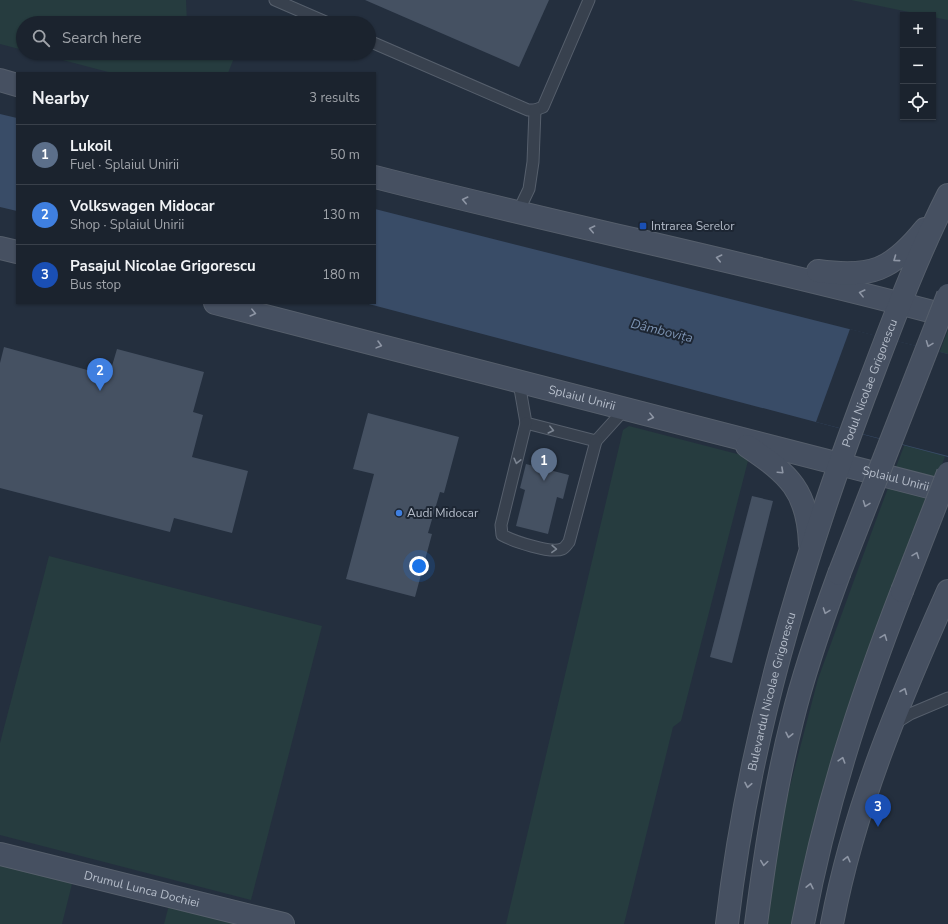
<!DOCTYPE html>
<meta charset="utf-8">
<style>
:root{--surface:#1b232e;--page:#282f3a;--text:#f1f3f6;--muted:#a0a4aa;--line:#39404a;--accent:#d93025}
body{margin:0;font-family:"Nunito Sans",sans-serif;background:var(--page);color:var(--text)}
.controls{position:absolute;right:12px;top:12px;display:grid;overflow:hidden;border-radius:0px;box-shadow:0 1px 3px #0004}
.controls button{width:36px;height:36px;display:grid;place-items:center;padding:0;border:0;border-bottom:1px solid var(--line);background:var(--surface);color:var(--text);font:20px sans-serif}
.you{position:absolute;left:419px;top:566px;width:14px;height:14px;margin:-10px;border:3px solid #fff;border-radius:50%;background:#1a73e8;box-shadow:0 0 0 6px #1a73e833}
.badge{display:grid;place-items:center;width:26px;height:26px;border-radius:50%;background:var(--accent);color:#fff;font-size:13px;font-weight:700}
.pin{position:absolute;translate:-50% -33px;filter:drop-shadow(0 1px 2px #0008)}
.pin::after{content:'';position:absolute;top:21px;width:14px;height:12px;background:inherit;clip-path:polygon(0 0,100% 0,50% 100%)}
.list{margin:0;padding:0;list-style:none}
h2{display:flex;justify-content:space-between;align-items:center;height:52px;margin:0;padding:0 16px;font-size:17px}
h2 small{font-size:13px;font-weight:400;color:var(--muted)}
.list li{display:grid;grid-template-columns:26px 1fr auto;gap:12px;align-items:center;box-sizing:border-box;height:60px;padding:0 16px;border-top:1px solid var(--line)}
.list b{display:block;font-size:15px;white-space:nowrap}
.list p{margin:0;font-size:13px;white-space:nowrap;color:var(--muted)}
.list em{font-size:13px;font-style:normal;color:var(--muted)}
.icon{flex:none;width:22px;height:22px;fill:none;stroke:currentColor;stroke-width:2;stroke-linecap:round;stroke-linejoin:round}
.map{position:relative;flex:none;width:948px;height:924px;overflow:hidden}
.search{position:absolute;background:var(--surface);box-shadow:0 1px 3px #0004;left:16px;top:16px;width:360px;height:44px;display:flex;align-items:center;gap:10px;box-sizing:border-box;padding:0 14px;border-radius:22px;color:var(--muted);font-size:15px}
.panel{position:absolute;background:var(--surface);box-shadow:0 1px 3px #0004;left:16px;top:72px;width:360px;height:232px;border-radius:0px}
.map>svg:first-child{display:block}
.green{fill:#263c3f}
.water{fill:#394c67}
.pier{fill:#242f3e}
.building{fill:#455162}
.lines{fill:none;stroke-linecap:round;stroke-linejoin:round}
.lane-casing{stroke:#565f6c;stroke-width:13}
.secondary-casing{stroke:#565f6c;stroke-width:24}
.lane{stroke:#38414e;stroke-width:11}
.secondary{stroke:#465061;stroke-width:22}
.secondary-bridge-casing{stroke:#565f6c;stroke-width:24;stroke-linecap:butt}
.secondary-bridge{stroke:#465061;stroke-width:22}
.oneway{stroke:#8e96a5}
.oneway2{stroke:#7c8592}
.transit-dot{fill:#1a4fb4;stroke:#1d2633;stroke-width:1.5}
.shop-dot{fill:#3f7fe0;stroke:#1d2633;stroke-width:1.5}
.labels{text-anchor:middle;stroke-width:4;stroke-linejoin:round;paint-order:stroke}
.poi-label{font-size:12px;fill:#b4bcc9;stroke:#1d2633;text-anchor:start}
.street-label{font-size:12px;fill:#b4bcc9;stroke:#1d2633}
.water-label{font-size:13px;font-style:italic;fill:#7c92b1;stroke:#1d2633}
</style>
<div class="map">
<svg width="948" height="924" viewBox="0 0 948 924">
<rect width="100%" height="100%" fill="#242f3e"/>
<!-- green -->
<g class="green">
<polygon points="0,0 186,0 187,23 23,23 23,50 0,44"/>
<polygon points="851,0 948,0 948,20 933,17 933,15 923,15"/>
<polygon points="36,53 236,53 228,73 112,73"/>
<polygon points="948,330 948,449 919,523 793,924 766,924 783,813 818,679 879,512"/>
<polygon points="629,426 749,457 681,721 673,727 624,924 506,924 623,430"/>
<polygon points="49,556 322,626 251,900 0,835 0,743"/>
<polygon points="0,861 73,880 62,924 0,924"/>
<polygon points="169,905 244,924 164,924"/>
</g>
<!-- water -->
<g class="water">
<polygon points="0,114 17,118 17,211 0,207"/>
<polygon points="375,209 948,354 948,457 365,303 375,303"/>
</g>
<!-- pier -->
<polygon class="pier" points="850,329 948,354 948,456 816,422"/>
<!-- building -->
<g class="building">
<polygon points="365,0 549,0 519,67"/>
<polygon points="4,347 109,376 117,349 204,372 193,412 203,415 192,457 248,471 232,533 174,518 170,532 0,488 0,363"/>
<polygon points="368,413 459,437 444,493 440,492 428,533 432,534 415,597 346,579 374,474 353,469"/>
<polygon points="526,464 569,475 563,499 557,497 548,534 516,526 525,490 520,488"/>
<polygon points="752,496 773,501 732,663 710,657"/>
</g>
<g class="lines">
<!-- lane casing -->
<g class="lane-casing">
<g id="lane">
<polyline points="275,0 328,23"/>
<polyline points="369,41 528,110 535,110 543,107 589,0"/>
<polyline points="518,212 529,189 533,162 535,110"/>
<polyline points="519,383 526,423 596,441 624,410"/>
<path d="M526 423 501 525 502 535C513 541 551 554 562 549 565 548 567 544 569 542L596 441"/>
<polyline points="894,724 910,714 948,698"/>
</g>
</g>
<!-- secondary casing -->
<g class="secondary-casing">
<g id="secondary">
<polyline points="0,80 17,85"/>
<path d="M375 177C565 226 758 265 948 316"/>
<polyline points="0,248 17,252"/>
<path d="M818 271C871 278 891 271 925 229"/>
<path id="s1" d="M215 303 948 492"/>
<path d="M747 446C789 474 808 491 810 544"/>
<path id="s2" d="M0 854 283 924"/>
<path id="s3" d="M727 924C748 742 800 568 864 397 890 329 915 260 948 195"/>
<path d="M756 924C765 856 775 788 792 721 804 671 821 623 839 574"/>
<path d="M803 924C825 807 859 702 902 591"/>
<path d="M832 924C854 807 900 699 948 591"/>
</g>
</g>
<!-- lane -->
<use href="#lane" class="lane"/>
<!-- secondary -->
<use href="#secondary" class="secondary"/>
<!-- secondary-bridge casing -->
<g class="secondary-bridge-casing">
<g id="secondary-bridge">
<polyline points="839,574 948,295"/>
<polyline points="902,591 948,473"/>
</g>
</g>
<!-- secondary-bridge -->
<use href="#secondary-bridge" class="secondary-bridge"/>
</g>
<!-- one-way arrows -->
<defs><path id="oneway-chevron" d="M-2-3.5L2.5 0L-2 3.5" fill="none" stroke-width="1.6" stroke-linecap="round" stroke-linejoin="round"/></defs>
<g class="oneway">
<use href="#oneway-chevron" transform="translate(465 200) rotate(-167)"/>
<use href="#oneway-chevron" transform="translate(592 229) rotate(-168)"/>
<use href="#oneway-chevron" transform="translate(719 258) rotate(-167)"/>
<use href="#oneway-chevron" transform="translate(896 259) rotate(144)"/>
<use href="#oneway-chevron" transform="translate(862 293) rotate(-166)"/>
<use href="#oneway-chevron" transform="translate(253 313) rotate(14)"/>
<use href="#oneway-chevron" transform="translate(929 344) rotate(111)"/>
<use href="#oneway-chevron" transform="translate(379 345) rotate(15)"/>
<use href="#oneway-chevron" transform="translate(651 417) rotate(14)"/>
<use href="#oneway-chevron" transform="translate(781 471) rotate(43)"/>
<use href="#oneway-chevron" transform="translate(866 504) rotate(111)"/>
<use href="#oneway-chevron" transform="translate(916 555) rotate(-69)"/>
<use href="#oneway-chevron" transform="translate(826 611) rotate(110)"/>
<use href="#oneway-chevron" transform="translate(884 637) rotate(-69)"/>
<use href="#oneway-chevron" transform="translate(904 691) rotate(-68)"/>
<use href="#oneway-chevron" transform="translate(789 735) rotate(102)"/>
<use href="#oneway-chevron" transform="translate(842 760) rotate(-73)"/>
<use href="#oneway-chevron" transform="translate(748 785) rotate(101)"/>
<use href="#oneway-chevron" transform="translate(847 859) rotate(-76)"/>
<use href="#oneway-chevron" transform="translate(764 863) rotate(98)"/>
<use href="#oneway-chevron" transform="translate(810 886) rotate(-78)"/>
</g>
<g class="oneway2">
<use href="#oneway-chevron" transform="translate(551 430) rotate(14)"/>
<use href="#oneway-chevron" transform="translate(517 461) rotate(104)"/>
<use href="#oneway-chevron" transform="translate(554 549) rotate(2)"/>
</g>
<!-- markers -->
<rect class="transit-dot" x="639" y="222" width="8" height="8" rx="2"/>
<circle class="shop-dot" cx="399" cy="513" r="4"/>
<g class="labels">
<!-- poi labels -->
<g class="poi-label">
<text x="651" y="230">Intrarea Serelor</text>
<text x="407" y="517">Audi Midocar</text>
</g>
<!-- street labels -->
<g class="street-label">
<text dy="4" stroke="none"><textPath href="#s3" startOffset="561">Podul Nicolae Grigorescu</textPath></text>
<text dy="4" stroke="none"><textPath href="#s1" startOffset="379">Splaiul Unirii</textPath></text>
<text dy="4" stroke="none"><textPath href="#s1" startOffset="703">Splaiul Unirii</textPath></text>
<text dy="4" stroke="none"><textPath href="#s3" startOffset="237">Bulevardul Nicolae Grigorescu</textPath></text>
<text dy="4" stroke="none"><textPath href="#s2" startOffset="146">Drumul Lunca Dochiei</textPath></text>
</g>
<!-- water labels -->
<g class="water-label">
<text transform="translate(662 330) rotate(14)" y="5">Dâmbovița</text>
</g>
</g>
</svg>
<div class="controls">
<button>+</button>
<button>−</button>
<button><svg class="icon" aria-label="locate" viewBox="0 0 24 24"><circle cx="12" cy="12" r="6"/><path d="M12 2v4M12 18v4M2 12h4M18 12h4"/></svg></button>
</div>
<div class="you"></div>
<div class="pin badge" style="left:544px;top:481px;background:#5c6f8a">1</div>
<div class="pin badge" style="left:100px;top:391px;background:#3f7fe0">2</div>
<div class="pin badge" style="left:878px;top:827px;background:#1a4fb4">3</div>
<div class="search"><svg class="icon" aria-label="search" viewBox="0 0 24 24"><circle cx="10" cy="10" r="6"/><path d="M15 15l6 6"/></svg>Search here</div>
<section class="panel">
<h2>Nearby<small>3 results</small></h2>
<ul class="list">
<li><span class="badge" style="background:#5c6f8a">1</span><div><b>Lukoil</b><p>Fuel · Splaiul Unirii</p></div><em>50 m</em></li>
<li><span class="badge" style="background:#3f7fe0">2</span><div><b>Volkswagen Midocar</b><p>Shop · Splaiul Unirii</p></div><em>130 m</em></li>
<li><span class="badge" style="background:#1a4fb4">3</span><div><b>Pasajul Nicolae Grigorescu</b><p>Bus stop</p></div><em>180 m</em></li>
</ul>
</section>
</div>
